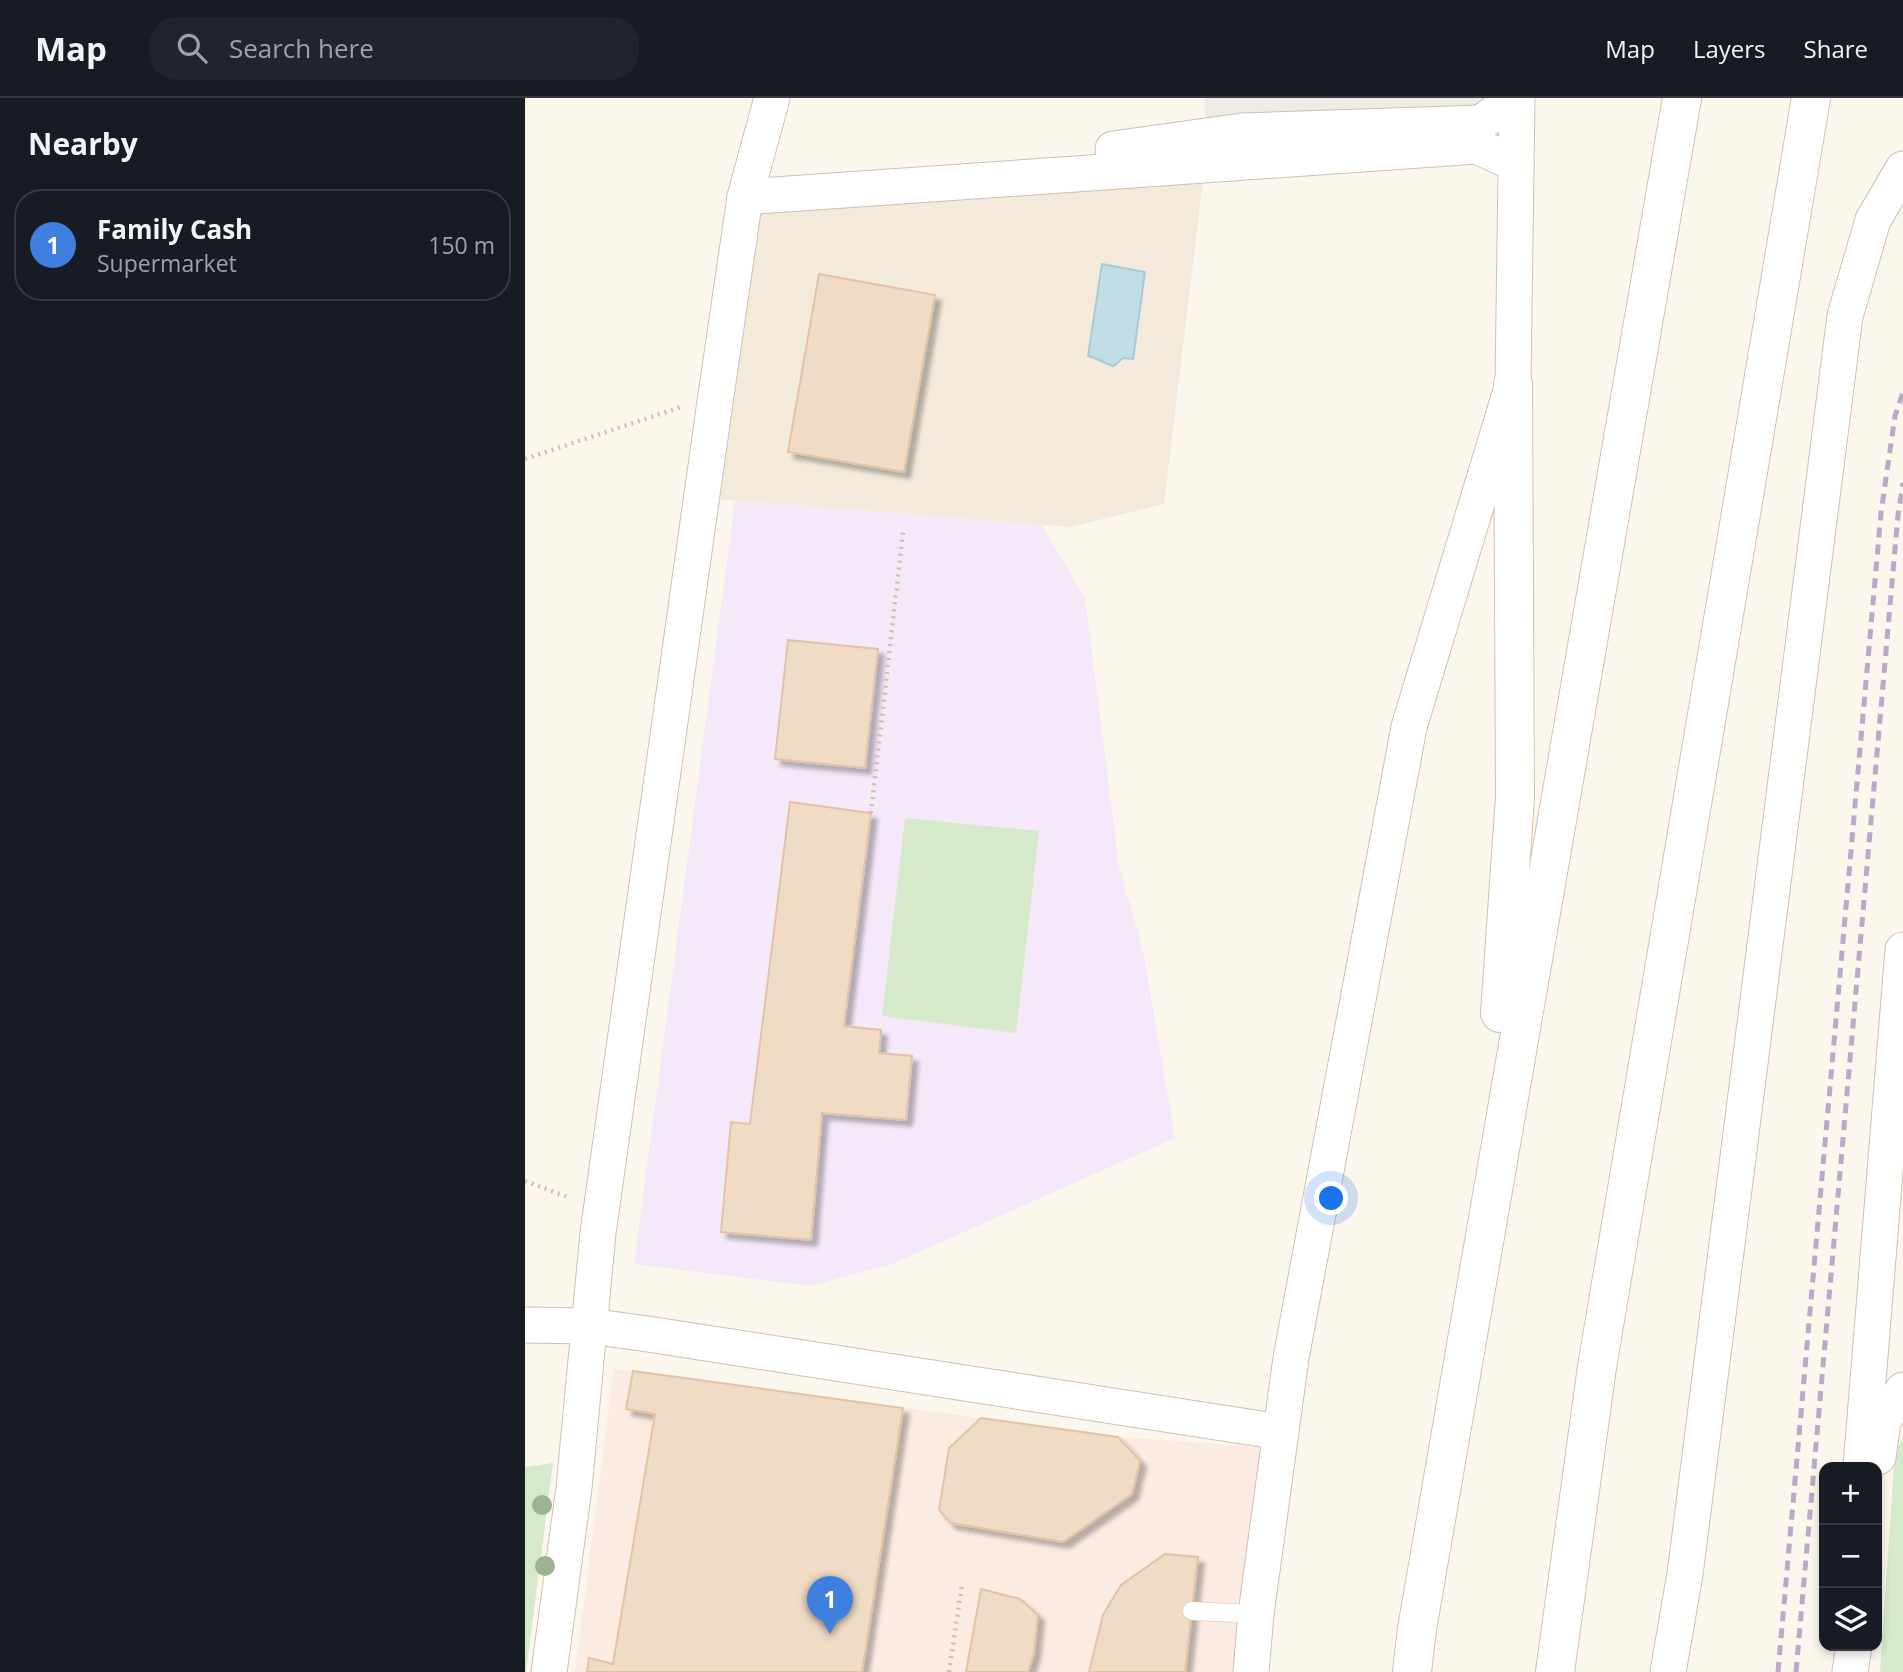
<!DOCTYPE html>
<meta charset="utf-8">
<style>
:root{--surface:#171b24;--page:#20242c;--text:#f1f3f6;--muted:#9ea1a6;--line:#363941;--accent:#0f766e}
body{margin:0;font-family:"Open Sans",sans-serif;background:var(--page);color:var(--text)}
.controls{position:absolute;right:21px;bottom:21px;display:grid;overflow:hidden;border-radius:14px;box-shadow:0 4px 10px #0003}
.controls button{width:63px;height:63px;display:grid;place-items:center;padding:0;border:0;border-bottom:2px solid var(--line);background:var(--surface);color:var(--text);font:35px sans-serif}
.you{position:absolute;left:807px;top:1101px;width:24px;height:24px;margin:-18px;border:5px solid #fff;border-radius:50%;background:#1a73e8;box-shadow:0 0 0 10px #1a73e833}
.badge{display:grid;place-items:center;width:46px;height:46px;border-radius:50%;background:var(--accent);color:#fff;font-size:23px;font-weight:700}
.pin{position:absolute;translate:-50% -58px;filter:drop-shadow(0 2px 4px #0008)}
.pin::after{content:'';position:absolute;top:37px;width:24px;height:21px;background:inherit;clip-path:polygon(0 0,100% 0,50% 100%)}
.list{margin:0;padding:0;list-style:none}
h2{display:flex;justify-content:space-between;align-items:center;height:91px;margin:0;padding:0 28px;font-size:30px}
h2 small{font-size:23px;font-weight:400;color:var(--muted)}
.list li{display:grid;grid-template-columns:46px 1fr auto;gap:21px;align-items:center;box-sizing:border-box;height:112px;margin:0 14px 14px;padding:0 14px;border:2px solid var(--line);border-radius:28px}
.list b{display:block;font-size:26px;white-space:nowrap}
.list p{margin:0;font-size:23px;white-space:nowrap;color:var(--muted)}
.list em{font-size:23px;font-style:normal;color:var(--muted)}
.icon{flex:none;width:38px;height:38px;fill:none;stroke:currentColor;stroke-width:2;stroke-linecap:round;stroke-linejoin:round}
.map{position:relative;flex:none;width:1378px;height:1574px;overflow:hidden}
header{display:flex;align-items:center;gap:42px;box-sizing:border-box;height:98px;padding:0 35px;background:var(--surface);border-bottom:2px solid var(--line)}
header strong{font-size:33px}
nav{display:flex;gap:38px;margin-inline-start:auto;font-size:24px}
.search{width:490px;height:63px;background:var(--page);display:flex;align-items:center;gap:18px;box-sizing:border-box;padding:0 24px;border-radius:28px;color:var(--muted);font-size:26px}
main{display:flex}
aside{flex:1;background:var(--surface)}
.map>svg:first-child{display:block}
.residential{fill:#f3eadb}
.commercial{fill:#fbebe1}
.industrial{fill:#eeeae4}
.education{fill:#f4e8f9}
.green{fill:#d4eaca}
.water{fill:#c1dde6;stroke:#a7cbd7;stroke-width:2}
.building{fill:#f0dbc5;stroke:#e2c3a6;stroke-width:2;filter:url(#shadow)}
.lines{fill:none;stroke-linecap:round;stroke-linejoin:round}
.lane-casing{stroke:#cec1b1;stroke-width:19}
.street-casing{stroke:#cec1b1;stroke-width:37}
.secondary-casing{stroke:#d1c2af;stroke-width:40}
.path{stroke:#d6bea7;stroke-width:4.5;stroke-dasharray:2 5;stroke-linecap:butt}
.lane{stroke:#fff;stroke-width:18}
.street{stroke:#fff;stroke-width:35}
.secondary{stroke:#fff;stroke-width:38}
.rail{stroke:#bca9c7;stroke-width:5;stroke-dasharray:10 7;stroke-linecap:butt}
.tree{fill:#9eb391}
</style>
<header>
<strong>Map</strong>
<div class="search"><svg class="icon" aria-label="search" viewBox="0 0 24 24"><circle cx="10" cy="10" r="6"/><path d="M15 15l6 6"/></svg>Search here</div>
<nav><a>Map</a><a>Layers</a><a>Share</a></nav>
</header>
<main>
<aside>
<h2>Nearby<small></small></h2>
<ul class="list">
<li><span class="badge" style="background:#3f7fe0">1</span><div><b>Family Cash</b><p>Supermarket</p></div><em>150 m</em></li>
</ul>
</aside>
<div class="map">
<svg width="1378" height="1574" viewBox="0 0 1378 1574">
<defs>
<filter id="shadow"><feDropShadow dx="6" dy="6" stdDeviation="2" flood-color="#0004"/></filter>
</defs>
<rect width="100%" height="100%" fill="#fcf7ec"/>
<!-- residential -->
<polygon class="residential" points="680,66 639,406 545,429 177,400 220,99"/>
<!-- commercial -->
<polygon class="commercial" points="89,1270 593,1339 739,1349 719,1574 50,1574"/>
<!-- industrial -->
<polygon class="industrial" points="680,0 992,0 992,43 680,66"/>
<!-- education -->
<polygon class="education" points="210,403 517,427 560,500 594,768 618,852 650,1040 367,1166 285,1188 109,1166"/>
<!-- green -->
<g class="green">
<polygon points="380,720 514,733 491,935 357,918"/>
<polygon points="1378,1341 1378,1574 1355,1574 1370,1353"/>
<polygon points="28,1365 1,1574 0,1574 0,1369"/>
</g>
<!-- water -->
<path class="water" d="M577 166 620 174 608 261 598 260 589 268C579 266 573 260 563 258Z"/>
<!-- building -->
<g class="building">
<polygon points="294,176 410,197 379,374 263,354"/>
<polygon points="263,542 353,551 340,670 250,661"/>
<polygon points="265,704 346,715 319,928 356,932 354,955 387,958 381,1022 297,1015 286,1142 196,1134 206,1024 225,1026"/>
<polygon points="108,1273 378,1310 337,1574 62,1574 64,1560 88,1566 130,1316 101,1311"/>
<polygon points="456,1320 593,1339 615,1363 607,1396 538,1444 426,1425 414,1412 424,1350"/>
<polygon points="640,1456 673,1459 660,1574 564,1574 578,1517 596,1487"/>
<polygon points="456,1491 495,1501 513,1517 509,1555 503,1574 441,1574"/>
</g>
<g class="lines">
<!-- lane casing -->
<g class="lane-casing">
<polyline id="lane" points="667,1513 731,1516"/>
</g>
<!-- street casing -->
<g class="street-casing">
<g id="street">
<polyline points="588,51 717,33 956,25 979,8 983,0"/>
<polyline points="220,99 952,48 991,66"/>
<polyline points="0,1227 64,1228 123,1236 756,1334"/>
<polyline points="1353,1359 1358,1323 1378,1292"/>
<polyline points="1336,1369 1378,852"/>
<polyline points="24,1574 49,1390 73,1135 191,297 220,99 247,0"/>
<polyline points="726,1574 731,1516 766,1260 884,629 988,286 992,0"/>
<polyline points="1143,1574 1160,1476 1320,218 1348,122 1378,71"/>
<polyline points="1325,1574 1329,1548"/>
</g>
</g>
<!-- secondary casing -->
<g class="secondary-casing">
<g id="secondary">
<polyline points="975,915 990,699 988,286"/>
<polyline points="887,1574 892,1531 1157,0"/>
<polyline points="1030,1574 1072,1269 1286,0"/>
</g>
</g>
<!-- path -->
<g class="path">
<polyline points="0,361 159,308"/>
<polyline points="346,715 378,434"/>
<polyline points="0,1083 45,1100"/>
<polyline points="424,1574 437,1486"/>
</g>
<!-- lane -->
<use href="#lane" class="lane"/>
<!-- street -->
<use href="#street" class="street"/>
<!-- secondary -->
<use href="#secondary" class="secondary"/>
<!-- rail -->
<g class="rail">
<polyline points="1253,1574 1356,415 1370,318 1378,294"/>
<polyline points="1271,1574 1373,417 1378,385"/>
</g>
</g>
<!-- trees -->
<g class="tree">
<circle cx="17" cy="1407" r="10"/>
<circle cx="20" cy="1468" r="10"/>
</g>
</svg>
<div class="controls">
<button>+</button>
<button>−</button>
<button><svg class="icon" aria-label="layers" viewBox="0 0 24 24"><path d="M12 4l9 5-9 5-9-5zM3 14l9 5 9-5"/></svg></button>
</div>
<div class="you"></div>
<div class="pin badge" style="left:305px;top:1536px;background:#3f7fe0">1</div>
</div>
</main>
